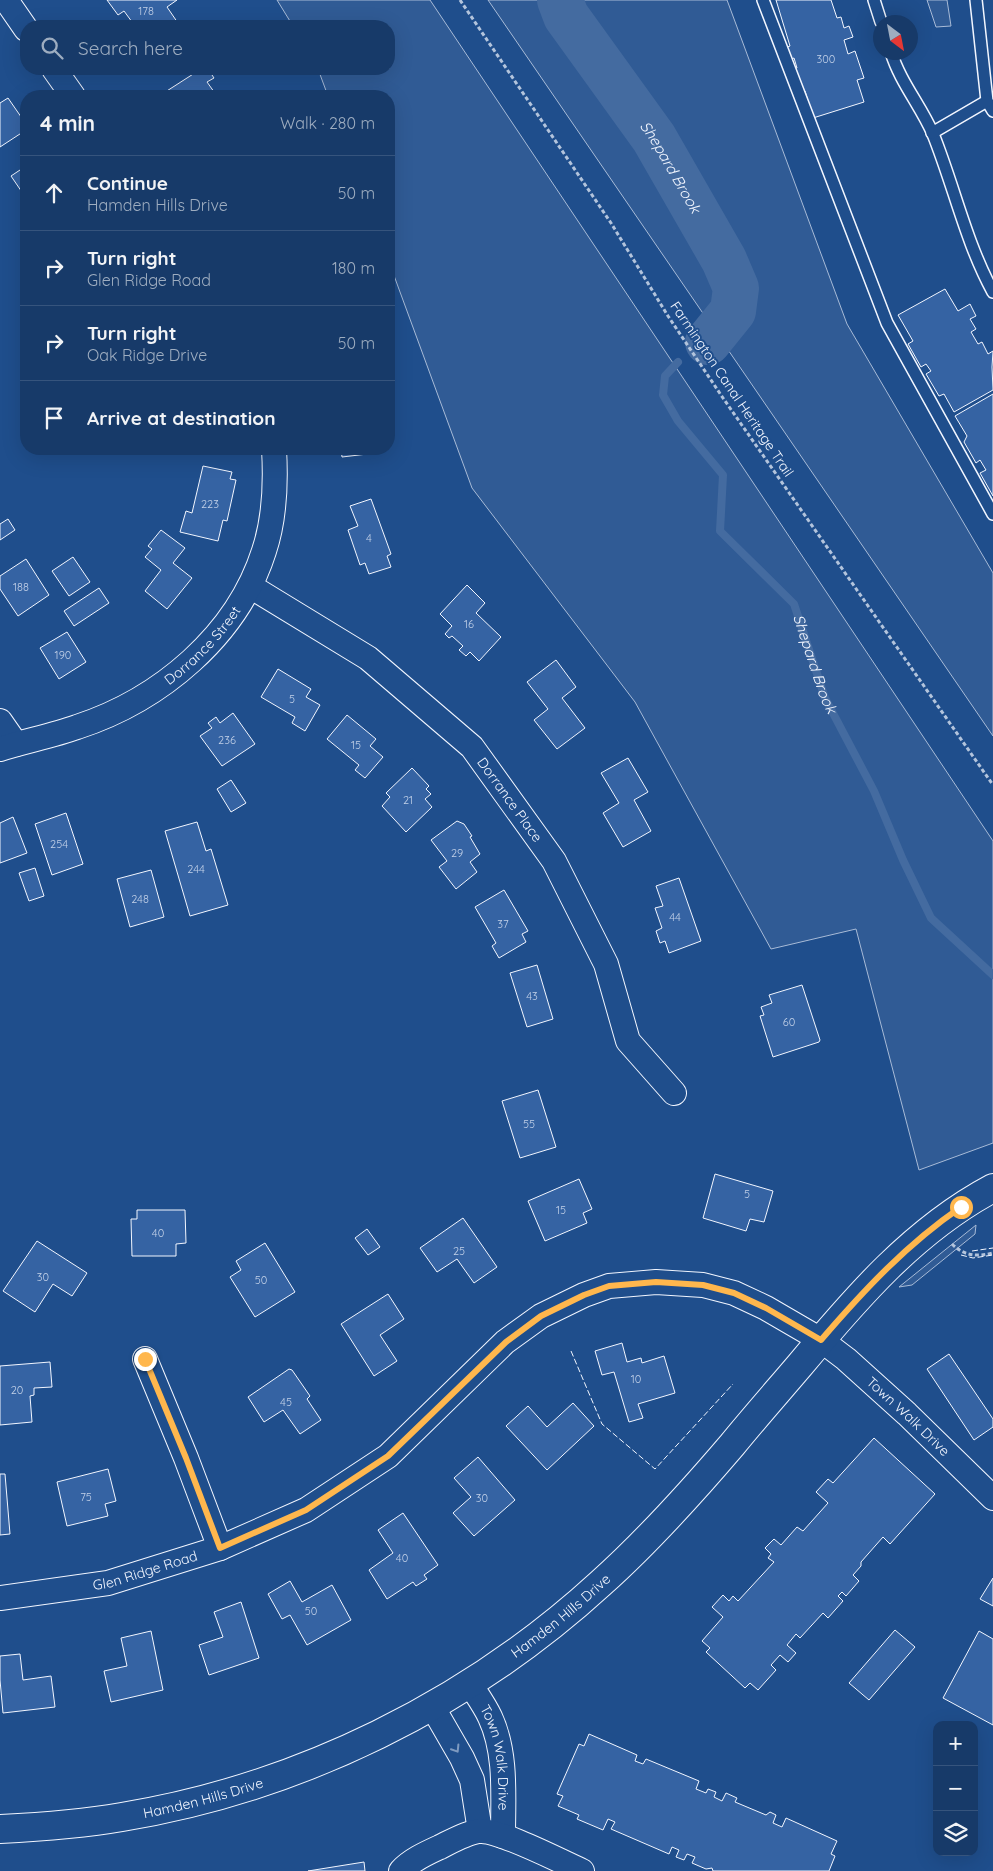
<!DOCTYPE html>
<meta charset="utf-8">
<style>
:root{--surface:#173a69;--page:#244571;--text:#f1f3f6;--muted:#9eadc0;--line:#36547d}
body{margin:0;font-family:Quicksand,sans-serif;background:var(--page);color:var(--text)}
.controls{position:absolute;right:15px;bottom:15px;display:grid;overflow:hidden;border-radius:10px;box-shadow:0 5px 20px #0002}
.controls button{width:45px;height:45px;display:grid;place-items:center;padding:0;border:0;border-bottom:1px solid var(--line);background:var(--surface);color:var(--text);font:25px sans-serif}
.compass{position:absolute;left:873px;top:15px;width:45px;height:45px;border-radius:50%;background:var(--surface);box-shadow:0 5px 20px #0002;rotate:148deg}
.stop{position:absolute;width:15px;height:15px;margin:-11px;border:4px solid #ffb74d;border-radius:50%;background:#fff}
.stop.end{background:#ffb74d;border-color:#fff;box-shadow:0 1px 5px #0008}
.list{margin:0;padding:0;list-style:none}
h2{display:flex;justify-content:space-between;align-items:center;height:65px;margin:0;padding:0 20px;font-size:21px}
h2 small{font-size:16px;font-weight:400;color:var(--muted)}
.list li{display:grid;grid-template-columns:32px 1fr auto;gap:15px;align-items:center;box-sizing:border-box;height:75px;padding:0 20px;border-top:1px solid var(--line)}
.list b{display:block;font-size:19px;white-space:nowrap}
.list p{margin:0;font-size:16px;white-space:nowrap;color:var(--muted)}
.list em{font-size:16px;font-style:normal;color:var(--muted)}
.icon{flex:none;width:28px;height:28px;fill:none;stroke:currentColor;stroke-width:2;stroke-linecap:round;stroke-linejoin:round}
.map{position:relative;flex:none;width:993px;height:1871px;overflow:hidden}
.search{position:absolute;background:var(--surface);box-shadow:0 5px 20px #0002;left:20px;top:20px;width:375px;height:55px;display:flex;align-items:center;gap:12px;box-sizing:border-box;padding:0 18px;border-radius:20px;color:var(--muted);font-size:19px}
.panel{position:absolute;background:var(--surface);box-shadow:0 5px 20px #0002;left:20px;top:90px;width:375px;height:365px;border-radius:20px}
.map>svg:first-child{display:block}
.built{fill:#305b95;stroke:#a8bbd7}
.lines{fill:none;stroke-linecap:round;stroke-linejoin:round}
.stream{stroke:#446ba0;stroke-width:8}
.river{stroke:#446ba0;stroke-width:46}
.building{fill:#3563a3;stroke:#f2f6ff}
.lane-casing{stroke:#f2f6ff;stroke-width:14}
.street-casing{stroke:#f2f6ff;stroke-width:26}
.secondary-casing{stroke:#f2f6ff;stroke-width:30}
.path{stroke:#b3c4dc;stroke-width:3;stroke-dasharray:4 2.5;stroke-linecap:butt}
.lane{stroke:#1f4e8c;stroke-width:11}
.street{stroke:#1f4e8c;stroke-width:24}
.secondary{stroke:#1f4e8c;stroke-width:28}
.fence{stroke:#f2f6ff;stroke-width:1;stroke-dasharray:6 2.5;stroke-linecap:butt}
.oneway{stroke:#7e9ac0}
.route{stroke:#ffb74d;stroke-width:6}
.labels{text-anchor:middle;stroke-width:4;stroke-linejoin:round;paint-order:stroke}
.number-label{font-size:11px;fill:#c3d1e8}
.street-label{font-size:14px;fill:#f2f6ff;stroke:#1f4e8c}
.water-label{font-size:15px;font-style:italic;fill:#f2f6ff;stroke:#1f4e8c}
</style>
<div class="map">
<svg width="993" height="1871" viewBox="0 0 993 1871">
<rect width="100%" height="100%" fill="#1f4e8c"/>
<!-- built -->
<g class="built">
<polygon points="277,0 430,0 993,841 993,1143 919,1170 856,929 771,949 635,702 472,488 389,262 389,96 328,96 318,69 389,69 389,26 293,26"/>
<polygon points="488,0 727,0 847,324 993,573 993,736"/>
<polygon points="927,0 947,0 951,26 936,27"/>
<polygon points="976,1225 975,1234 912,1285 899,1287"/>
</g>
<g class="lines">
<!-- stream -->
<path class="stream" id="s1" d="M678 362 665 376 663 395 678 421 723 475 720 531 794 604 825 698 874 791 903 860 931 918 993 975"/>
<!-- river -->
<path class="river" id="s2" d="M560 0 566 16 654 138 724 260 736 288 733 311 708 342"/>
</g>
<!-- building -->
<g class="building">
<polygon points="107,0 177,0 167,7 180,26 135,26 124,11 118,15"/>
<polygon points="776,0 831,0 837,18 841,17 844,28 849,26 853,37 844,40 848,54 855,51 864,78 857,80 864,102 813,118 805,91 800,93 792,69 797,68 794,58 789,60 785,48 790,46"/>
<polygon points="201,69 208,69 214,78 207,82 217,96 159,96"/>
<polygon points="8,98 26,124 26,130 0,147 0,103"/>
<polygon points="26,166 26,198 11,176"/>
<polygon points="945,289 958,311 970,304 976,316 970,319 976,329 971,332 978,344 982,342 988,354 993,351 992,367 993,390 954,412 944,394 939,396 926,374 931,371 926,364 921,367 908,344 913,341 898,315"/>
<polygon points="993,394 993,496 980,473 986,470 980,460 976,463 964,442 967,436 955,416"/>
<polygon points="341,449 375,449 376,453 342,457"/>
<polygon points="203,466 232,472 230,479 236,480 227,521 223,520 218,541 180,532 186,511 192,513"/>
<polygon points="371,499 391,554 387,556 391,567 369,574 365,563 360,565 348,530 358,526 350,506"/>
<polygon points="8,519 15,530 0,540 0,524"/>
<polygon points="161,530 185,548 173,563 192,578 167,609 145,591 161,570 145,557 152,549 148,546"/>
<polygon points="73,557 90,582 69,596 52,571"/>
<polygon points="26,559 49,595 18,616 0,589 0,576"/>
<polygon points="467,585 485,603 476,613 501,637 479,661 470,652 466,656 459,650 463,646 452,636 449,638 445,634 452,626 440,614"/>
<polygon points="99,588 109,603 74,626 64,611"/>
<polygon points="67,632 86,662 59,679 40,648"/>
<polygon points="556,660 576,687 562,698 585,728 557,749 534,720 548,709 527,682"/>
<polygon points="278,669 311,689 306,697 320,705 305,731 292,723 295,717 261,697"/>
<polygon points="233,713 255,744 222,766 200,736 212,728 208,723 216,717 220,723"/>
<polygon points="347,715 376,739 370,746 383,757 365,778 355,770 359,765 327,739"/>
<polygon points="628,758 648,792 634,800 651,831 623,847 603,813 619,803 601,773"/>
<polygon points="412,768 429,786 426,789 431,794 425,799 432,807 406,832 382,806 390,797 386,793"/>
<polygon points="231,780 246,803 231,812 217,789"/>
<polygon points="66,813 83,864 52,875 35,824"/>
<polygon points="13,817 27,853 0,863 0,823"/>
<polygon points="457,821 464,824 472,836 470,837 480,854 470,862 477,872 456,889 439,867 447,861 431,840"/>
<polygon points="197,822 206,851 211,849 228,905 190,916 165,831"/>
<polygon points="35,868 44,896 29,901 19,873"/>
<polygon points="151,870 164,917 130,927 117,879"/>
<polygon points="679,878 701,941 669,953 665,941 660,943 656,931 662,928 655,908 663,906 656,886"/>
<polygon points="504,890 528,931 522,934 526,942 499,958 492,946 496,943 475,907"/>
<polygon points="537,965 553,1019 527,1027 510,973"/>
<polygon points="802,985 820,1040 819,1042 773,1057 760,1016 764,1015 761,1007 772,1003 769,995"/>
<polygon points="538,1090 556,1147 520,1158 502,1101"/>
<polygon points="715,1174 773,1191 764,1222 750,1219 746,1231 703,1218"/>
<polygon points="579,1179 592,1209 583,1213 587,1223 545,1241 528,1201"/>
<polygon points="137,1210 185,1210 186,1243 176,1244 176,1256 132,1256 131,1219 137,1219"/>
<polygon points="463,1218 497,1267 474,1283 457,1259 437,1272 420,1248"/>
<polygon points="367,1229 380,1247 368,1255 355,1238"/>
<polygon points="37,1241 87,1273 72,1296 53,1284 35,1312 3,1291"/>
<polygon points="265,1243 295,1292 255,1317 230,1277 241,1270 236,1261"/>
<polygon points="388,1294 404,1319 380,1335 397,1361 374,1376 341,1324"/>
<polygon points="622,1343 627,1362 641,1358 642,1363 664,1356 675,1393 638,1404 643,1418 629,1422 614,1372 602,1375 595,1351"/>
<polygon points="949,1354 993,1419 993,1427 974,1440 927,1369"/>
<polygon points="50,1362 52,1387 34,1388 34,1395 30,1396 32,1422 0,1425 0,1366"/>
<polygon points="289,1369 292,1370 310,1396 307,1399 321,1420 300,1434 283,1410 264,1422 248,1397"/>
<polygon points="573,1403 594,1426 547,1470 506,1426 528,1406 547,1427"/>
<polygon points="874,1438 935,1494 890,1544 883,1537 861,1562 861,1566 853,1575 859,1581 846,1596 842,1592 838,1596 843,1601 828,1618 823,1613 800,1638 796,1634 787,1645 796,1653 788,1662 780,1655 771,1665 776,1670 758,1690 750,1683 745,1688 706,1652 710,1648 702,1641 723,1617 712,1607 723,1595 729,1601 733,1596 738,1601 774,1562 768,1558 771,1554 765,1548 774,1539 781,1545 797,1527 803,1531 828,1503 816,1492 828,1479 833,1483"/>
<polygon points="478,1457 515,1500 474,1536 453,1513 471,1497 454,1478"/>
<polygon points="108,1469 116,1501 105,1504 108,1516 67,1526 57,1482"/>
<polygon points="0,1474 5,1474 10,1534 0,1535"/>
<polygon points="403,1513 438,1565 424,1575 427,1579 416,1586 413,1582 387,1599 369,1570 393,1553 378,1530"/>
<polygon points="993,1578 993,1606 980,1599"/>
<polygon points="290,1581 302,1602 332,1585 351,1620 307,1645 290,1615 282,1619 268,1594"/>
<polygon points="241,1602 259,1658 209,1675 199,1645 223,1637 214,1612"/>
<polygon points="895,1630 915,1647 869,1700 849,1683"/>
<polygon points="151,1631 163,1690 111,1702 104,1671 127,1666 121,1638"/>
<polygon points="979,1631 993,1639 993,1725 943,1698"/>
<polygon points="20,1654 23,1680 51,1676 55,1707 3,1713 0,1680 0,1656"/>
<polygon points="589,1734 637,1755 635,1761 643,1764 646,1759 699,1781 696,1789 706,1793 708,1789 716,1792 714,1797 722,1801 726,1793 737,1798 735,1802 766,1815 770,1812 776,1815 773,1823 782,1827 786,1818 837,1841 831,1854 835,1856 829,1871 713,1871 712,1868 706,1869 692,1863 695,1857 687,1854 684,1860 676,1857 679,1850 672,1847 669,1854 611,1829 615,1822 608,1819 603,1830 577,1819 579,1815 558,1806 563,1796 557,1794 579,1744 584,1746"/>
<polygon points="364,1862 365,1871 308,1871"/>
</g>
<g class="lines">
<!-- lane casing -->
<g class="lane-casing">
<g id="lane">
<polyline points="763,0 887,323 993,514"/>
<polyline points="874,0 881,22"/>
<polyline points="976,0 987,101 993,111"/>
<path d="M891 52C900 82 921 106 933 134 954 186 966 243 993 292"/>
<polyline points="932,133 987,101"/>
</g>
</g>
<!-- street casing -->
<g class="street-casing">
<g id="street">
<polyline points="6,0 26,29"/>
<polyline points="54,69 73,96"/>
<path id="s3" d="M250 586 368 658 472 747 554 861 606 964 628 1041 674 1093"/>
<polyline points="0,721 16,744"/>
<path id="s4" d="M0 749C25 741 52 736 77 727 160 700 237 636 264 551 275 518 276 482 274 449"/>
<polyline points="145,1359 186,1458 220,1548"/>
<path id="s5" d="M0 1598 108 1583 220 1548 306 1510 388 1456 505 1342 541 1316 584 1295 609 1286 656 1282 703 1285 734 1293 766 1308 821 1340 846 1359 907 1414 993 1498"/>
<path id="s6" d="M470 1684C477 1695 485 1706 490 1717 507 1753 503 1797 503 1836"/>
<polyline points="432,1706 462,1758 472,1780 480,1831"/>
<path d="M401 1871C411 1860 427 1853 440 1847 452 1841 466 1833 479 1831 498 1829 562 1862 582 1871"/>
</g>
</g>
<!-- secondary casing -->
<g class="secondary-casing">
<g id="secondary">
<path id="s7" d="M0 1829C41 1827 82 1824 122 1817 299 1788 469 1704 601 1583 648 1541 691 1493 732 1445 754 1418 777 1392 800 1365 856 1298 914 1230 993 1188"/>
</g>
</g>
<!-- path -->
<g class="path">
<polyline points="460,0 611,223 668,316 723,398 993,785"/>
<path d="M952 1244C964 1256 977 1257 993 1253"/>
</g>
<!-- lane -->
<use href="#lane" class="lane"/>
<!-- street -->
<use href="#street" class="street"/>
<!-- secondary -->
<use href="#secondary" class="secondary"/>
<!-- fence -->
<g class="fence">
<polyline points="972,1251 993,1248"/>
<polyline points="961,1255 973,1258 993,1255"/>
<polyline points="571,1351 602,1424 655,1469 733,1384"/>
</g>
</g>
<!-- one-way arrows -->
<defs><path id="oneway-chevron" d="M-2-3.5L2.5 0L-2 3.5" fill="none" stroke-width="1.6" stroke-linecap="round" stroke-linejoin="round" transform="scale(1.25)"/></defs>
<use class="oneway" href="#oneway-chevron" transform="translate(456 1749) rotate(58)"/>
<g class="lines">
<!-- route -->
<path class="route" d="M145 1359 186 1458 220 1548 306 1510 388 1456 506 1342 541 1316 584 1295 609 1286 656 1282 703 1285 734 1293 766 1308 821 1340C864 1290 907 1244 961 1207"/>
</g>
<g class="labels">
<!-- number labels -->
<g class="number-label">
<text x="146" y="15">178</text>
<text x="826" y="63">300</text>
<text x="210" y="508">223</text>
<text x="369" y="542">4</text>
<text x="21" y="591">188</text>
<text x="469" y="628">16</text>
<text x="63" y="659">190</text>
<text x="292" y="703">5</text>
<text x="227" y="744">236</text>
<text x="356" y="749">15</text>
<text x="408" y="804">21</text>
<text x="59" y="848">254</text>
<text x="457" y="857">29</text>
<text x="196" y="873">244</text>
<text x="140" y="903">248</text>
<text x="675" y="921">44</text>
<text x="503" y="928">37</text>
<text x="532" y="1000">43</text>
<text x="789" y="1026">60</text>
<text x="529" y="1128">55</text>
<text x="747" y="1198">5</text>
<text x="561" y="1214">15</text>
<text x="158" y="1237">40</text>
<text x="459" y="1255">25</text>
<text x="43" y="1281">30</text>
<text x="261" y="1284">50</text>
<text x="636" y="1383">10</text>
<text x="17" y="1394">20</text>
<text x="286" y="1406">45</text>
<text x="86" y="1501">75</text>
<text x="482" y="1502">30</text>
<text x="402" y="1562">40</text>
<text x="311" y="1615">50</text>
</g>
<!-- street labels -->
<g class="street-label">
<text transform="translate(732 389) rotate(56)" y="5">Farmington Canal Heritage Trail</text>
<text dy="5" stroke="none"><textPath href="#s4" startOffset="232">Dorrance Street</textPath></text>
<text dy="5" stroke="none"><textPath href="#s3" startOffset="340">Dorrance Place</textPath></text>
<text dy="5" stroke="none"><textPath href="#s5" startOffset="1042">Town Walk Drive</textPath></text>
<text dy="5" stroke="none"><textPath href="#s5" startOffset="148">Glen Ridge Road</textPath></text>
<text dy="5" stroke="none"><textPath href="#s7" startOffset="611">Hamden Hills Drive</textPath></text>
<text dy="5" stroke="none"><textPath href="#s6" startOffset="80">Town Walk Drive</textPath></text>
<text dy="5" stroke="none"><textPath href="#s7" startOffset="206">Hamden Hills Drive</textPath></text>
</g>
<!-- water labels -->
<g class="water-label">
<text dy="5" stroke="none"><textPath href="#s2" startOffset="201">Shepard Brook</textPath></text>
<text dy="5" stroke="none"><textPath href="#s1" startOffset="362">Shepard Brook</textPath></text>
</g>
</g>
</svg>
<div class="controls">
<button>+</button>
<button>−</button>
<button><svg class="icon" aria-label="layers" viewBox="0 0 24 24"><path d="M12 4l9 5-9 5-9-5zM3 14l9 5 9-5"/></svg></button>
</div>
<svg class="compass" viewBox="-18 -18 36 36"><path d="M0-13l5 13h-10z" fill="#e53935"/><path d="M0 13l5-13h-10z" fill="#9eadc0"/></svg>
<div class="stop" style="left:961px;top:1207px"></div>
<div class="stop end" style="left:145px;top:1359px"></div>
<div class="search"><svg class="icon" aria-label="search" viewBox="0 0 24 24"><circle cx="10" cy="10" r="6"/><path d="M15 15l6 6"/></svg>Search here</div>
<section class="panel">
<h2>4 min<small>Walk · 280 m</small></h2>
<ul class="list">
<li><svg class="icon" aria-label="ahead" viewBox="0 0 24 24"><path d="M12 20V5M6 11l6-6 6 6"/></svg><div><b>Continue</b><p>Hamden Hills Drive</p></div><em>50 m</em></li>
<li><svg class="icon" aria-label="right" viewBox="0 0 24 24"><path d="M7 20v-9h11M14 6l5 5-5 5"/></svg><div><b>Turn right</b><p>Glen Ridge Road</p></div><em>180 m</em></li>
<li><svg class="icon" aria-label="right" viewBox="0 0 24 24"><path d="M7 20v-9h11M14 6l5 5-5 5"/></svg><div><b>Turn right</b><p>Oak Ridge Drive</p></div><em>50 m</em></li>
<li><svg class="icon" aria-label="arrive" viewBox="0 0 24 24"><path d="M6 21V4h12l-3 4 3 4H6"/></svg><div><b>Arrive at destination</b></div></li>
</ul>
</section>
</div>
